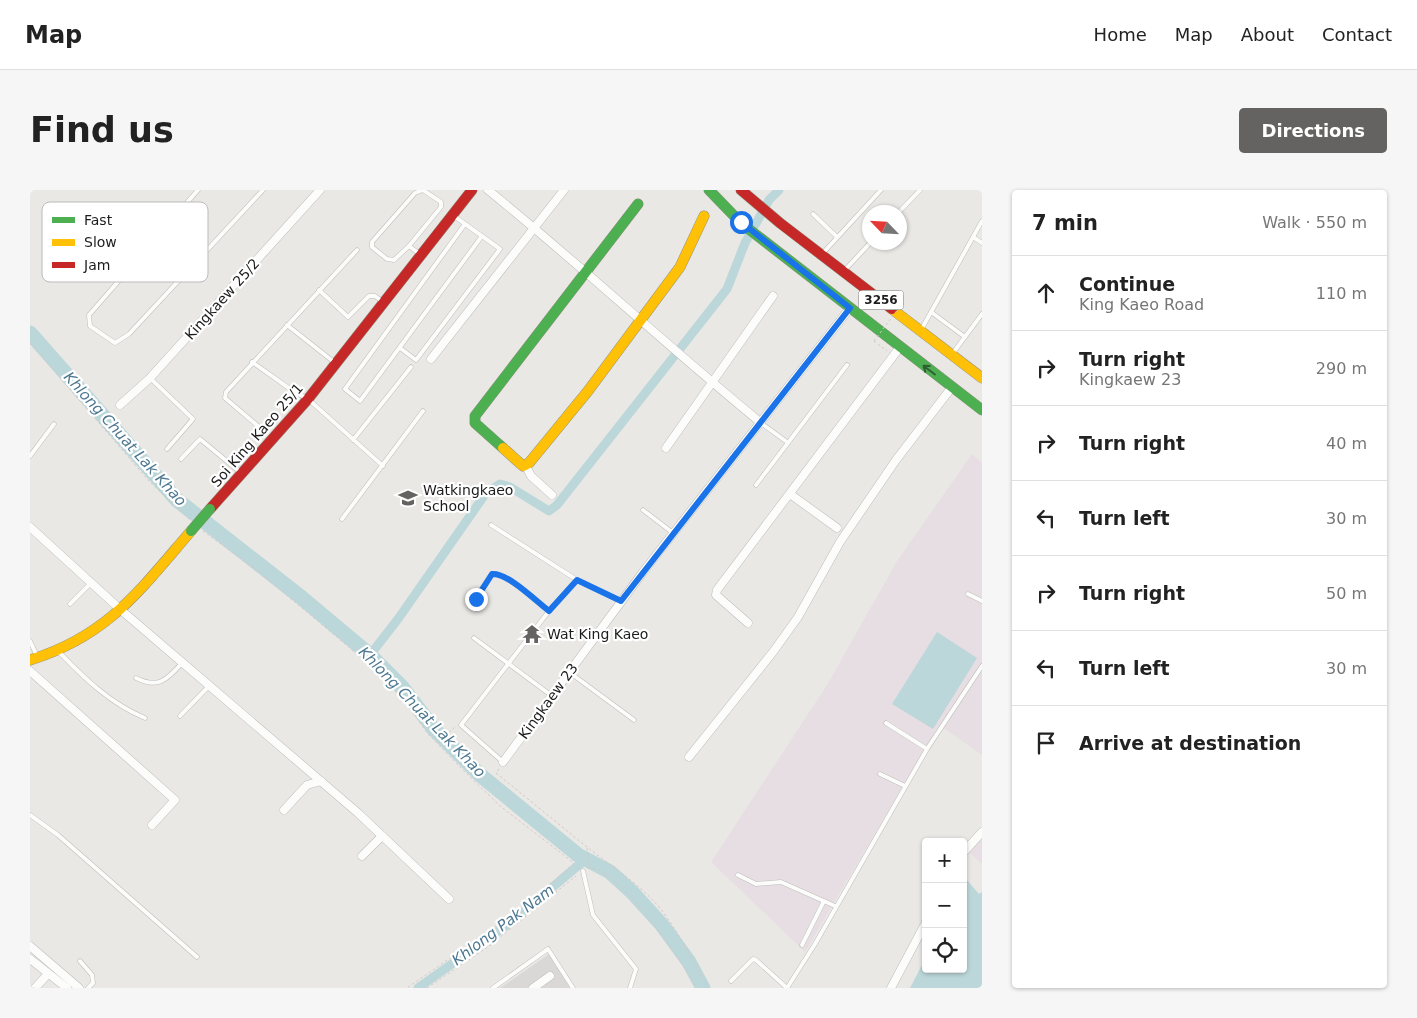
<!DOCTYPE html>
<meta charset="utf-8">
<style>
:root{--surface:#fff;--page:#f6f6f6;--text:#222;--muted:#767676;--line:#e0e0e0;--accent:#646362}
body{margin:0;font-family:"DejaVu Sans",sans-serif;background:var(--page);color:var(--text)}
.controls{position:absolute;right:15px;bottom:15px;display:grid;overflow:hidden;border-radius:5px;box-shadow:0 1px 4px #0004}
.controls button{width:45px;height:45px;display:grid;place-items:center;padding:0;border:0;border-bottom:1px solid var(--line);background:var(--surface);color:var(--text);font:25px sans-serif}
.compass{position:absolute;left:832px;top:15px;width:45px;height:45px;border-radius:50%;background:var(--surface);box-shadow:0 1px 4px #0004;rotate:295deg}
.stop{position:absolute;width:15px;height:15px;margin:-11px;border:4px solid #1a73e8;border-radius:50%;background:#fff}
.stop.end{background:#1a73e8;border-color:#fff;box-shadow:0 1px 5px #0008}
.list{margin:0;padding:0;list-style:none}
h2{display:flex;justify-content:space-between;align-items:center;height:65px;margin:0;padding:0 20px;font-size:21px}
h2 small{font-size:16px;font-weight:400;color:var(--muted)}
.list li{display:grid;grid-template-columns:32px 1fr auto;gap:15px;align-items:center;box-sizing:border-box;height:75px;padding:0 20px;border-top:1px solid var(--line)}
.list b{display:block;font-size:19px;white-space:nowrap}
.list p{margin:0;font-size:16px;white-space:nowrap;color:var(--muted)}
.list em{font-size:16px;font-style:normal;color:var(--muted)}
.icon{flex:none;width:28px;height:28px;fill:none;stroke:currentColor;stroke-width:2;stroke-linecap:round;stroke-linejoin:round}
.map{position:relative;flex:none;width:952px;height:798px;overflow:hidden;border-radius:5px}
header{display:flex;align-items:center;gap:30px;box-sizing:border-box;height:70px;padding:0 25px;background:var(--surface);border-bottom:1px solid var(--line)}
header strong{font-size:24px}
nav{display:flex;gap:28px;margin-inline-start:auto;font-size:18px}
.intro{display:flex;align-items:center;justify-content:space-between;box-sizing:border-box;height:120px;padding:0 30px}
h1{margin:0;font-size:35px}
.button{padding:12px 22px;border-radius:5px;background:var(--accent);color:#fff;font-size:18px;font-weight:700}
main{display:flex;gap:30px;padding:0 30px}
aside{flex:1;background:var(--surface);border-radius:5px;box-shadow:0 1px 4px #0004}
.map>svg:first-child{display:block}
.residential{fill:#d9d8d6}
.industrial{fill:#e7dee4}
.water{fill:#bcd7d9}
.lines{fill:none;stroke-linecap:round;stroke-linejoin:round}
.canal{stroke:#bcd7d9;stroke-width:9}
.river{stroke:#bcd7d9;stroke-width:15}
.lane-casing{stroke:#bdbdbb;stroke-width:5}
.street-casing{stroke:#bdbdbb;stroke-width:9}
.fast-casing{stroke:#919180;stroke-width:11}
.slow-casing{stroke:#919180;stroke-width:11}
.jam-casing{stroke:#919180;stroke-width:11}
.path{stroke:#d3c7c7;stroke-width:1;stroke-dasharray:2.5 2.5;stroke-linecap:butt}
.lane{stroke:#fcfcfb;stroke-width:4}
.street{stroke:#fcfcfb;stroke-width:8}
.fast{stroke:#4caf50;stroke-width:10}
.slow{stroke:#ffc107;stroke-width:10}
.jam{stroke:#c62828;stroke-width:10}
.fast-bridge-casing{stroke:#919180;stroke-width:11;stroke-linecap:butt}
.path-bridge{stroke:#d3c7c7;stroke-width:1;stroke-dasharray:2.5 2.5;stroke-linecap:butt}
.fast-bridge{stroke:#4caf50;stroke-width:10}
.oneway{stroke:#325e33}
.route{stroke:#1a73e8;stroke-width:6}
.labels{text-anchor:middle;stroke-width:4.5;stroke-linejoin:round;paint-order:stroke}
.shield{fill:#fff;stroke:#606060;stroke-width:1}
.shield-label{font-size:12px;font-weight:bold;fill:#1c1c1c}
.street-label{font-size:14px;fill:#1c1c1c;stroke:#fff}
.poi-label{font-size:14px;fill:#1c1c1c;stroke:#fff;text-anchor:start}
.water-label{font-size:15px;font-style:italic;fill:#4e7891;stroke:#fff}
.key{fill:#fff;stroke:#bbb;stroke-width:1}
.key-label{font-size:14px;fill:#1c1c1c}
</style>
<header>
<strong>Map</strong>
<nav><a>Home</a><a>Map</a><a>About</a><a>Contact</a></nav>
</header>
<div class="intro"><h1>Find us</h1><a class="button">Directions</a></div>
<main>
<div class="map">
<svg width="952" height="798" viewBox="0 0 952 798">
<rect width="100%" height="100%" fill="#eae8e5"/>
<!-- residential -->
<polygon class="residential" points="519,764 540,798 470,798"/>
<!-- industrial -->
<g class="industrial">
<polygon points="942,264 952,273 952,565 909,535 775,762 681,672 797,495 867,371"/>
<polygon points="952,648 952,674 939,662"/>
</g>
<!-- water -->
<g class="water">
<polygon points="907,442 947,468 903,539 862,514"/>
<polygon points="937,690 949,704 952,702 952,798 880,798 896,767 896,779 933,779 933,697"/>
</g>
<g class="lines">
<!-- canal -->
<g class="canal">
<polyline points="340,465 368,429 456,303 470,294 480,297 519,321 527,315 697,99 715,53 739,10 749,0"/>
<polyline points="388,798 481,732 556,669"/>
</g>
<!-- river -->
<polyline class="river" points="0,143 147,310 272,408 340,465 372,497 404,539 449,584 548,665 580,682 602,702 632,735 659,772 673,798"/>
<!-- lane casing -->
<g class="lane-casing">
<g id="lane">
<polyline points="168,0 59,125 60,136 85,153 99,144 233,0"/>
<polygon points="393,0 411,12 411,17 379,56 364,70 357,69 342,57 342,52 385,3"/>
<polyline points="869,22 890,0"/>
<polyline points="783,24 807,47"/>
<polyline points="435,34 315,199 330,211 452,46"/>
<polyline points="943,47 952,53"/>
<polyline points="379,56 391,65"/>
<polyline points="793,63 851,0"/>
<polyline points="814,81 841,52"/>
<polyline points="289,100 318,127 339,106 345,106 353,112"/>
<polyline points="901,122 935,147"/>
<polyline points="257,135 304,172"/>
<polyline points="891,140 952,31"/>
<polyline points="370,158 386,170 470,59 424,26"/>
<polyline points="923,163 952,124"/>
<polyline points="222,172 263,201 278,209 353,276"/>
<polyline points="120,188 163,229 137,259"/>
<polyline points="731,233 757,252"/>
<polyline points="228,236 195,208 196,202 327,60"/>
<polyline points="323,250 381,177"/>
<polyline points="0,266 24,234"/>
<polyline points="151,269 170,249 210,282"/>
<polyline points="726,295 817,175"/>
<polyline points="613,320 643,343"/>
<polyline points="312,329 393,221"/>
<polyline points="461,335 547,390 591,411"/>
<polyline points="938,404 952,411"/>
<path d="M446 411V407L462 384C476 382 507 412 519 421"/>
<polyline points="40,414 61,393"/>
<polyline points="444,448 522,506"/>
<polyline points="0,451 7,466"/>
<path d="M30 463C55 489 81 514 115 528"/>
<polyline points="539,482 604,530"/>
<path d="M106 488C128 499 137 490 152 473"/>
<polyline points="150,526 180,495"/>
<polyline points="856,533 897,559"/>
<polyline points="473,572 431,535 519,421 547,390"/>
<polyline points="850,584 875,596"/>
<polyline points="0,625 28,645 167,767"/>
<polyline points="553,681 563,725 606,779 600,798"/>
<polyline points="708,685 726,694 751,692 805,716"/>
<polyline points="772,755 794,711"/>
<polyline points="50,771 62,785 63,793 58,798"/>
<polyline points="701,791 723,769 726,770 757,798"/>
<polyline points="463,798 518,759 543,798"/>
<polyline points="757,798 785,754 897,559 952,476"/>
</g>
</g>
<!-- street casing -->
<g class="street-casing">
<g id="street">
<path d="M458 0C551 75 638 157 730 232"/>
<polyline points="401,169 534,0"/>
<polyline points="90,215 120,188 290,0"/>
<polyline points="636,258 743,106"/>
<polyline points="496,276 501,286 522,305"/>
<polyline points="760,304 807,338"/>
<polyline points="0,337 91,420 328,623 419,709"/>
<polyline points="718,433 686,405 687,400 870,157"/>
<polyline points="0,481 145,610 122,635"/>
<polyline points="659,567 743,462 768,427 810,352 866,270 922,197"/>
<polyline points="473,572 613,382 820,118"/>
<polyline points="254,620 277,595 291,591"/>
<polyline points="933,663 952,642"/>
<polyline points="332,666 352,646"/>
<polyline points="0,756 49,798"/>
<polyline points="0,769 37,798"/>
<polyline points="5,798 18,784"/>
<polyline points="503,798 520,786"/>
<polyline points="861,798 896,732"/>
</g>
</g>
<!-- fast casing -->
<g class="fast-casing">
<g id="fast">
<polyline points="679,0 711,33 952,220"/>
<polyline points="473,258 445,233 445,226 608,14"/>
</g>
</g>
<!-- slow casing -->
<g class="slow-casing">
<g id="slow">
<polyline points="862,119 952,188"/>
<polyline points="473,258 493,276 499,273 558,201 650,77 674,26"/>
<path d="M0 470C78 446 110 400 161 341"/>
</g>
</g>
<!-- jam casing -->
<g class="jam-casing">
<g id="jam">
<polyline points="711,0 750,33 862,119"/>
<polyline points="180,319 278,209 442,0"/>
</g>
</g>
<!-- path -->
<g class="path">
<polyline points="844,151 857,161"/>
<polyline points="0,153 119,291 159,329"/>
<polyline points="173,341 229,382 314,453 348,483 379,516 397,543 433,580 470,616 544,673 502,711 377,798"/>
<polyline points="408,553 425,537"/>
<path d="M469 579 466 583 557 657C582 677 613 696 633 722 651 746 663 772 678 798"/>
<polyline points="557,658 559,676"/>
<path d="M558 678C590 677 651 771 667 798"/>
<polyline points="515,701 520,708"/>
<polyline points="397,798 459,756 546,686"/>
</g>
<!-- lane -->
<use href="#lane" class="lane"/>
<!-- street -->
<use href="#street" class="street"/>
<!-- fast -->
<use href="#fast" class="fast"/>
<!-- slow -->
<use href="#slow" class="slow"/>
<!-- jam -->
<use href="#jam" class="jam"/>
<!-- fast-bridge casing -->
<g class="fast-bridge-casing">
<polyline id="fast-bridge" points="161,341 180,319"/>
</g>
<!-- path-bridge -->
<polyline class="path-bridge" points="844,151 871,115"/>
<!-- fast-bridge -->
<use href="#fast-bridge" class="fast-bridge"/>
</g>
<!-- one-way arrows -->
<defs><path id="oneway-shaft" d="M-6 0H5M1.5-3L5.5 0L1.5 3" fill="none" stroke-width="1.6" stroke-linecap="round" stroke-linejoin="round" transform="scale(1.25)"/></defs>
<use class="oneway" href="#oneway-shaft" transform="translate(899 180) rotate(-143)"/>
<g class="lines">
<!-- route -->
<path class="route" d="M446 409 462 384C477 382 507 412 519 421L547 390 591 411 820 118 711 32"/>
</g>
<!-- icons -->
<defs>
<g id="school-bare" transform="scale(1.5)"><path d="M0-5L7-2L0 1L-7-2ZM-4 1L0 2.5L4 1V4Q0 6-4 4Z" fill="#646362" stroke="#fff" stroke-width="2.5" paint-order="stroke"/></g>
<g id="temple-bare" transform="scale(1.5)"><path d="M0-6L5-2H3V0L6.5 2.5H4V6H1.5V3h-3V6H-4V2.5H-6.5L-3 0V-2H-5Z" fill="#646362" stroke="#fff" stroke-width="2.5" paint-order="stroke"/></g>
</defs>
<g fill-rule="evenodd">
<use href="#school-bare" x="378" y="308"/>
<use href="#temple-bare" x="502" y="444"/>
</g>
<g class="labels">
<!-- shield labels -->
<rect class="shield" x="828.5" y="100.5" width="45" height="19" rx="4"/>
<g class="shield-label">
<text x="851" y="114">3256</text>
</g>
<!-- street labels -->
<g class="street-label">
<text transform="translate(192 109) rotate(-48)" y="5">Kingkaew 25/2</text>
<text transform="translate(227 245) rotate(-49)" y="5">Soi King Kaeo 25/1</text>
<text transform="translate(518 511) rotate(-54)" y="5">Kingkaew 23</text>
</g>
<!-- poi labels -->
<g class="poi-label">
<text x="393" y="305">Watkingkaeo<tspan x="393" dy="16">School</tspan></text>
<text x="517" y="449">Wat King Kaeo</text>
</g>
<!-- water labels -->
<g class="water-label">
<text transform="translate(95 249) rotate(48)" y="5">Khlong Chuat Lak Khao</text>
<text transform="translate(392 522) rotate(46)" y="5">Khlong Chuat Lak Khao</text>
<text transform="translate(473 735) rotate(-37)" y="5">Khlong Pak Nam</text>
</g>
</g>
<!-- legend -->
<rect x="12" y="12" width="166" height="80" rx="8" class="key"/>
<rect x="22" y="27" width="23" height="6" fill="#4caf50"/>
<rect x="22" y="49" width="23" height="7" fill="#ffc107"/>
<rect x="22" y="72" width="23" height="6" fill="#c62828"/>
<g class="key-label">
<text x="54" y="35">Fast</text>
<text x="54" y="57">Slow</text>
<text x="54" y="80">Jam</text>
</g>
</svg>
<div class="controls">
<button>+</button>
<button>−</button>
<button><svg class="icon" aria-label="locate" viewBox="0 0 24 24"><circle cx="12" cy="12" r="6"/><path d="M12 2v4M12 18v4M2 12h4M18 12h4"/></svg></button>
</div>
<svg class="compass" viewBox="-18 -18 36 36"><path d="M0-13l5 13h-10z" fill="#e53935"/><path d="M0 13l5-13h-10z" fill="#767676"/></svg>
<div class="stop" style="left:711px;top:32px"></div>
<div class="stop end" style="left:446px;top:409px"></div>
</div>
<aside>
<h2>7 min<small>Walk · 550 m</small></h2>
<ul class="list">
<li><svg class="icon" aria-label="ahead" viewBox="0 0 24 24"><path d="M12 20V5M6 11l6-6 6 6"/></svg><div><b>Continue</b><p>King Kaeo Road</p></div><em>110 m</em></li>
<li><svg class="icon" aria-label="right" viewBox="0 0 24 24"><path d="M7 20v-9h11M14 6l5 5-5 5"/></svg><div><b>Turn right</b><p>Kingkaew 23</p></div><em>290 m</em></li>
<li><svg class="icon" aria-label="right" viewBox="0 0 24 24"><path d="M7 20v-9h11M14 6l5 5-5 5"/></svg><div><b>Turn right</b></div><em>40 m</em></li>
<li><svg class="icon" aria-label="left" viewBox="0 0 24 24"><path d="M17 20v-9H6M10 6l-5 5 5 5"/></svg><div><b>Turn left</b></div><em>30 m</em></li>
<li><svg class="icon" aria-label="right" viewBox="0 0 24 24"><path d="M7 20v-9h11M14 6l5 5-5 5"/></svg><div><b>Turn right</b></div><em>50 m</em></li>
<li><svg class="icon" aria-label="left" viewBox="0 0 24 24"><path d="M17 20v-9H6M10 6l-5 5 5 5"/></svg><div><b>Turn left</b></div><em>30 m</em></li>
<li><svg class="icon" aria-label="arrive" viewBox="0 0 24 24"><path d="M6 21V4h12l-3 4 3 4H6"/></svg><div><b>Arrive at destination</b></div></li>
</ul>
</aside>
</main>
